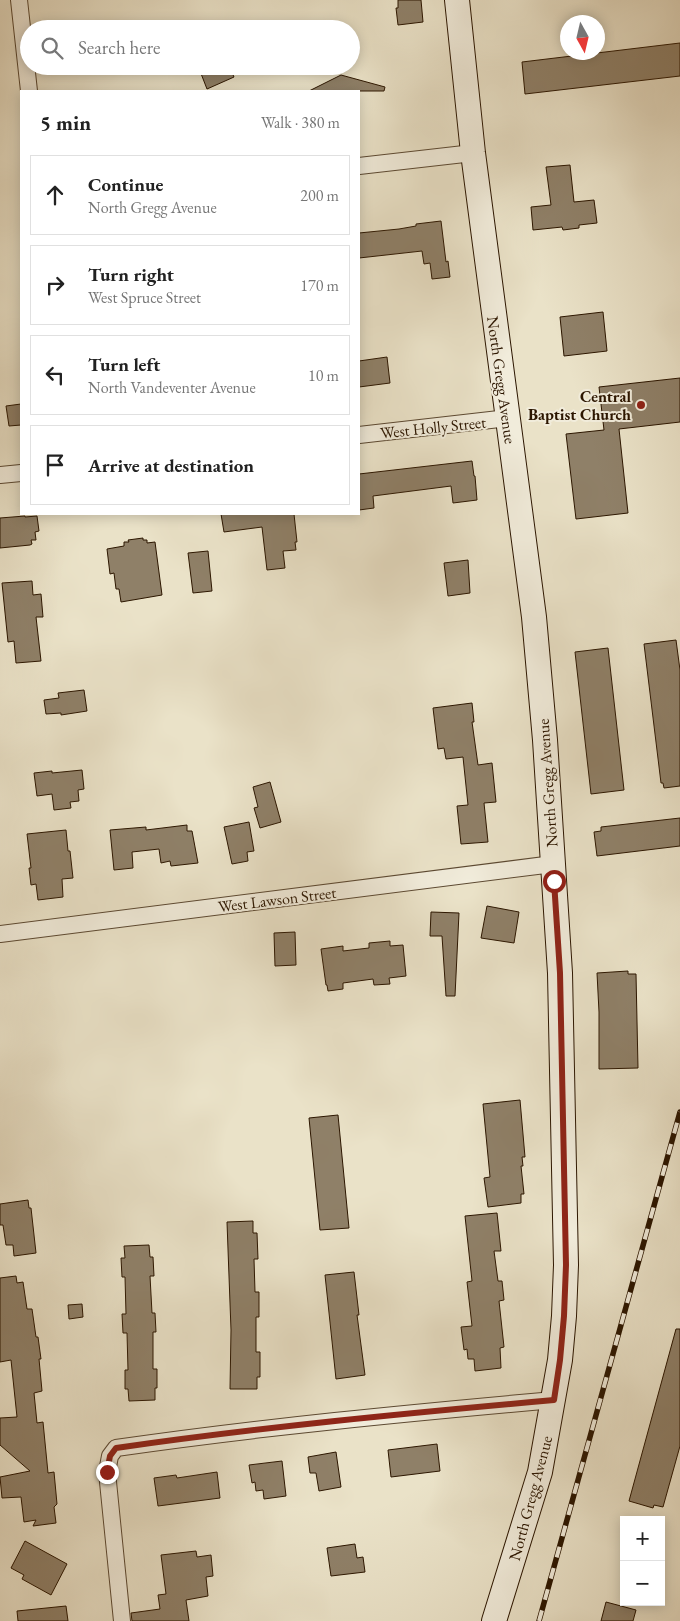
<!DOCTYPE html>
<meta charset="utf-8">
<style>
:root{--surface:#fff;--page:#f6f6f6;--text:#222;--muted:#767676;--line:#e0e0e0}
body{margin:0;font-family:"EB Garamond",serif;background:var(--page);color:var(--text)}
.controls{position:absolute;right:15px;bottom:15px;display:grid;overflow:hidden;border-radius:0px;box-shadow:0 2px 12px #0003}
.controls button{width:45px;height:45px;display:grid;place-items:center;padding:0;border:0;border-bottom:1px solid var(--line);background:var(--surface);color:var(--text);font:25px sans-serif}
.compass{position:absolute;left:560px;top:15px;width:45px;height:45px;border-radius:50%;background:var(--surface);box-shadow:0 2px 12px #0003;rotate:172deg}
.stop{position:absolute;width:15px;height:15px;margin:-11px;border:4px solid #8f2418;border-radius:50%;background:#fff}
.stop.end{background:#8f2418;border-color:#fff;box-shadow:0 1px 5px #0008}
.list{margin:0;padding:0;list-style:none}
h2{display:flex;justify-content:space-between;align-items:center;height:65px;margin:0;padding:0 20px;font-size:21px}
h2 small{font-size:16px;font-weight:400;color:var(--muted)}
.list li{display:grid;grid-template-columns:32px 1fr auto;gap:15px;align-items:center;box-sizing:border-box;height:80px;margin:0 10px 10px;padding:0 10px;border:1px solid var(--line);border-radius:0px}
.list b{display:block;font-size:19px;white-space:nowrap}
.list p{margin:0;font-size:16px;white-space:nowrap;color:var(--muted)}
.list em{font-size:16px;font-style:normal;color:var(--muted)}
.icon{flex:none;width:28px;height:28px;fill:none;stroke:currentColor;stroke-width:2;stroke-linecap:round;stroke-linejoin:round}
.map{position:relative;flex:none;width:680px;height:1621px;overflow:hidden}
.search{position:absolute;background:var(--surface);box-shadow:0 2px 12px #0003;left:20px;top:20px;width:340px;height:55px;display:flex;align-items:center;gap:12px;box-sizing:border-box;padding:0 18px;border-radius:28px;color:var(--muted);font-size:19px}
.panel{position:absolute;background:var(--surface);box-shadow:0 2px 12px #0003;left:20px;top:90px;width:340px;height:425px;border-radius:0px}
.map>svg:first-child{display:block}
.building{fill:#8f8068;stroke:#2c1600}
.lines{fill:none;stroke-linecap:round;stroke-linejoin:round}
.street-casing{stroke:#5c4932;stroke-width:18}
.secondary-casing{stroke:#2c1600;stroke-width:26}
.street{stroke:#f1ecdb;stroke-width:16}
.secondary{stroke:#f1ecdb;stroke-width:24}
.rail-casing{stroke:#2c1600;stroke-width:5.5}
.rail{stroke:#f1ecdb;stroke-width:4;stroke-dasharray:11;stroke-linecap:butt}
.route{stroke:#8f2418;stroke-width:6}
.poi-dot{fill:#8f2418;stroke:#f1ecdb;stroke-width:2}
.labels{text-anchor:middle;stroke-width:4;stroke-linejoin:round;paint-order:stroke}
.street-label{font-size:16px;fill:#2c1600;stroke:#f1ecdb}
.poi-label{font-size:16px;font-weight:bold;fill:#2c1600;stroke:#f1ecdb;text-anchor:end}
</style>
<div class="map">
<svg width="680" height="1621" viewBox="0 0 680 1621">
<rect width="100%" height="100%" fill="#eae2c8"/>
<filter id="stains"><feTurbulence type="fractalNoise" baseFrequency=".004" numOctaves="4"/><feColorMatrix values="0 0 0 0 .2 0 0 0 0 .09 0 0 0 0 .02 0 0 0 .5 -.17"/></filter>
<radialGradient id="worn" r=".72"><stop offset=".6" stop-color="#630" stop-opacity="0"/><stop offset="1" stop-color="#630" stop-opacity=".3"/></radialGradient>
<!-- building -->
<g class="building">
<polygon points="398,0 421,0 423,22 398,25 396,8 398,8"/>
<polygon points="680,43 680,76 525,94 522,62"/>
<polygon points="210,66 229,66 234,77 207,89 200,71"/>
<polygon points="341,75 385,87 384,91 309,91"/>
<polygon points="570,165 574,202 594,200 597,223 579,225 579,228 563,230 562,227 533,230 531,207 551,205 546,167"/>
<polygon points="441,221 446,262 448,261 450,277 432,279 430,263 424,264 422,251 359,258 359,233 399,229 416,226 416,224"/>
<polygon points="603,312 607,351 564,356 560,317"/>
<polygon points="387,357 390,383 359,387 359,361"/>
<polygon points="680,378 680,422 619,429 628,513 576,519 566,434 604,430 599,387"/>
<polygon points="21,404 21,425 9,426 6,406"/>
<polygon points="472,461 474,476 475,476 477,500 453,503 451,486 373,496 374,508 359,510 359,474"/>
<polygon points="221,514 294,514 297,542 295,542 296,550 283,551 285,568 267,570 262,527 224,532"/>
<polygon points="25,516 25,517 37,516 39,531 35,532 36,540 31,540 32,544 30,545 0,548 0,518"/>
<polygon points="143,538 143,540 147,540 147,543 155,542 162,595 121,602 119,589 116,589 114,573 110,574 107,549 124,546 124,542 129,542 128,540"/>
<polygon points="208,551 212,591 193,593 188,553"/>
<polygon points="468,560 470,593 448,596 444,563"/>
<polygon points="32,581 33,595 41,594 43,617 36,617 41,661 16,663 14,641 8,642 2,583"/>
<polygon points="676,640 680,670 680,786 664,788 663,783 661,783 644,644"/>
<polygon points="608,648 624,790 591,794 575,652"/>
<polygon points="84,690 87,711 61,715 61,713 46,714 44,700 59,698 58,693"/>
<polygon points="472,703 474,722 472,722 478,765 492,763 496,802 484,803 488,842 461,844 457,806 468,805 463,757 446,759 444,748 438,749 433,708"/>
<polygon points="82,770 84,789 78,790 79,801 70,802 71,808 54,810 52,794 37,796 34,773 52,771 52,773"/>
<polygon points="270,782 281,822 260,828 254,808 258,807 253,787"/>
<polygon points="680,818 680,846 597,856 594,832 601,831 601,827"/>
<polygon points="249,822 254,851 247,852 248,861 232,864 224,827"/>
<polygon points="187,825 187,831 192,831 198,863 171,866 170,861 161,863 159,849 132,852 133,868 114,870 110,830 146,827 146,830"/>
<polygon points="66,830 68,851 70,851 73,878 62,879 63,897 38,900 36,884 31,885 29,868 31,868 27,834"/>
<polygon points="487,906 519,912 514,943 481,938"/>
<polygon points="431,912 459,913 455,996 446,996 442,936 430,936"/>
<polygon points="295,932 296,965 275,966 274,933"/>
<polygon points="390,941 390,946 403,945 406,976 389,978 390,984 374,985 373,979 343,983 343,989 328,991 327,985 326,985 321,949 343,946 343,951 369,948 369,943"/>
<polygon points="628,971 628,974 636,974 638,1068 599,1069 599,1012 597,973"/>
<polygon points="520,1100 525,1157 522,1157 523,1166 521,1166 524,1194 521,1194 521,1203 488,1207 484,1178 490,1177 483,1104"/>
<polygon points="338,1115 349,1228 320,1230 309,1118"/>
<polygon points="28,1200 29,1208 31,1208 36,1253 14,1256 13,1245 6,1245 3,1225 0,1225 0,1204"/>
<polygon points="497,1213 501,1251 494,1251 498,1281 502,1281 504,1300 499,1301 504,1347 500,1348 501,1368 475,1371 474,1359 468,1359 467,1349 464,1350 461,1327 472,1326 467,1282 472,1281 465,1216"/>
<polygon points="253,1221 253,1233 257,1233 258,1259 254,1259 255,1292 259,1292 259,1317 256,1317 256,1352 260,1352 260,1377 257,1377 257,1389 230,1389 231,1330 227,1222"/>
<polygon points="149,1245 150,1257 153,1257 154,1276 150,1276 152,1313 155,1313 156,1332 153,1332 153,1369 157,1369 157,1388 155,1388 155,1400 129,1401 128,1389 125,1389 125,1370 128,1370 127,1333 123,1333 122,1314 126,1314 125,1277 122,1277 121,1258 125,1258 124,1246"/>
<polygon points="354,1272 359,1315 357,1315 365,1375 336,1379 325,1275"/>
<polygon points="16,1276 17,1283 23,1282 27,1309 32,1309 36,1337 38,1337 41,1359 39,1359 42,1391 34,1393 37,1423 43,1422 48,1473 54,1472 57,1504 54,1507 56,1523 33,1526 36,1520 24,1522 21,1497 2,1498 0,1477 30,1471 0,1445 0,1418 17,1417 11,1360 0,1362 0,1278"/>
<polygon points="82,1304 83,1317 69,1319 68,1305"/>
<polygon points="676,1329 680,1329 680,1446 663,1507 654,1505 653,1508 629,1501"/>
<polygon points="437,1444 440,1471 391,1477 388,1450"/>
<polygon points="336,1452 341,1487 319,1491 316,1473 310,1473 308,1457"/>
<polygon points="282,1461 286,1496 264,1499 263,1490 256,1491 255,1482 252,1483 249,1465"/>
<polygon points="217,1472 220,1498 158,1506 154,1478 176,1475 177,1478"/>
<polygon points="25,1541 67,1564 51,1595 22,1579 24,1575 11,1568"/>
<polygon points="355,1544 357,1558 363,1557 365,1572 331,1576 327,1548"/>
<polygon points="196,1551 197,1557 211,1555 213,1576 206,1577 208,1596 186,1600 189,1621 132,1621 131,1613 160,1609 158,1595 166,1594 161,1555"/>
<polygon points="606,1602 636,1610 633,1621 601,1621"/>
<polygon points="66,1606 68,1621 18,1621 17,1611"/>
</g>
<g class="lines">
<!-- street casing -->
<g class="street-casing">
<g id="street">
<polyline points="19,0 29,91"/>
<polyline points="359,166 473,153"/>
<polyline points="359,435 508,418"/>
<polyline points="0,475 21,473"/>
<polyline points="0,934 553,864"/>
<path d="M122 1621 107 1472 110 1456 116 1448C262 1427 408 1413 554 1400"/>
</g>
</g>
<!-- secondary casing -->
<g class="secondary-casing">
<polyline id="secondary" points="457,0 473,153 534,617 545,740 560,973 566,1265 564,1316 560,1360 540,1472 494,1621"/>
</g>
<!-- street -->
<use href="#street" class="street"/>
<!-- secondary -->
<use href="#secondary" class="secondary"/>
<!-- rail casing -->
<g class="rail-casing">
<polyline id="rail" points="539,1621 680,1112"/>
</g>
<!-- rail -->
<use href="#rail" class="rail"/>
</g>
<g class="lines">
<!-- route -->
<path class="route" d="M107 1472 110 1456 116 1448C262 1427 408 1413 554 1400L560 1360 564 1316 566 1265 560 973 554 881"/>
</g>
<!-- markers -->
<circle class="poi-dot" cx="641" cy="405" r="5"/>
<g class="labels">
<!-- street labels -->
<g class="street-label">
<text transform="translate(502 380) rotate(82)" y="6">North Gregg Avenue</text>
<text transform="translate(433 427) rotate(-6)" y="6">West Holly Street</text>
<text transform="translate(547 783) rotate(-94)" y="6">North Gregg Avenue</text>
<text transform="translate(277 899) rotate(-7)" y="6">West Lawson Street</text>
<text transform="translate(530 1498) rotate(-75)" y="6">North Gregg Avenue</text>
</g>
<!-- poi labels -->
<g class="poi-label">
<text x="631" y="402">Central<tspan x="631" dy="18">Baptist Church</tspan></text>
</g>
</g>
<rect width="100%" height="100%" filter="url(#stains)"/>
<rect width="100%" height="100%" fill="url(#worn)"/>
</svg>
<div class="controls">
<button>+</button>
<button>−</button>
</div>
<svg class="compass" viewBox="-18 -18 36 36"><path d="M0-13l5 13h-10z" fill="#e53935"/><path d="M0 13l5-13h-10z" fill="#767676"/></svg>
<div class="stop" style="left:554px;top:881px"></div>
<div class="stop end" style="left:107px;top:1472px"></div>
<div class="search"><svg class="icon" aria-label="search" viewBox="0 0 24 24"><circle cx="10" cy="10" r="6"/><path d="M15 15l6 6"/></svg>Search here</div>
<section class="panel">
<h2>5 min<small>Walk · 380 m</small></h2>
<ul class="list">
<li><svg class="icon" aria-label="ahead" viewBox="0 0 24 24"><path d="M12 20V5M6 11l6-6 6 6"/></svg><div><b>Continue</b><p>North Gregg Avenue</p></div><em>200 m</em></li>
<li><svg class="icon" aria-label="right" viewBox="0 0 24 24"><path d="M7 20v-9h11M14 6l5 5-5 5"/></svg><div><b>Turn right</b><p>West Spruce Street</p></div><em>170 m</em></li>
<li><svg class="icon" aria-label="left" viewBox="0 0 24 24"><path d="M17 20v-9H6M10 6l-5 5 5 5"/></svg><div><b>Turn left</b><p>North Vandeventer Avenue</p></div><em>10 m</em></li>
<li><svg class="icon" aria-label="arrive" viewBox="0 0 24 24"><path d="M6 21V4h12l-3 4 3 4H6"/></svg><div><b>Arrive at destination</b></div></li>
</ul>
</section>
</div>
